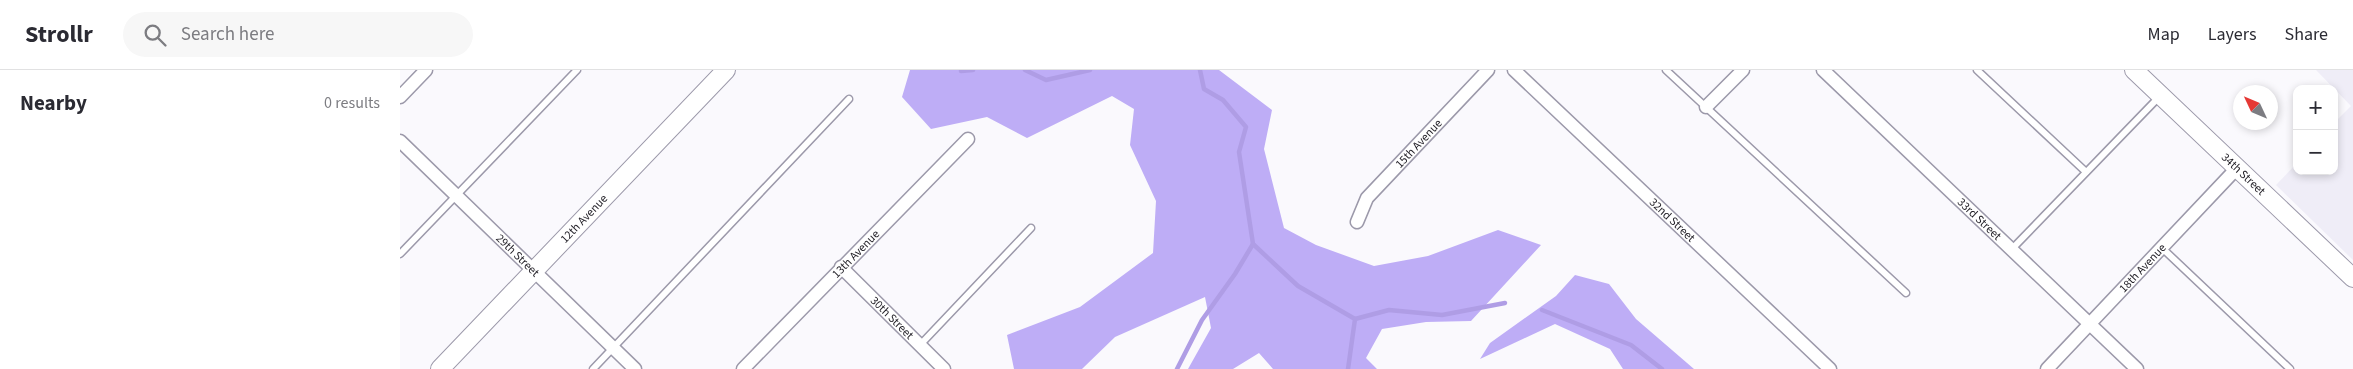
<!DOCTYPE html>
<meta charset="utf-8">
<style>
:root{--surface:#fff;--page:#f7f7f7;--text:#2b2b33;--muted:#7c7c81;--line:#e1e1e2}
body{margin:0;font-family:"Source Sans 3",sans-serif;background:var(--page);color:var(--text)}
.controls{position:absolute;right:15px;top:15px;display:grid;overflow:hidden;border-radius:10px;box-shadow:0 2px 8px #0003}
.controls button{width:45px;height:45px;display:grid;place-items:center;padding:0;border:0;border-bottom:1px solid var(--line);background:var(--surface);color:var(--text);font:25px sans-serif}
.compass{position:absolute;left:1833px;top:15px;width:45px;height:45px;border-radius:50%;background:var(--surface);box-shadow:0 2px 8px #0003;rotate:314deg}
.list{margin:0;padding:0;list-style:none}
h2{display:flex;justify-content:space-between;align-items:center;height:65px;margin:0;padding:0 20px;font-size:21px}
h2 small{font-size:16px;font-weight:400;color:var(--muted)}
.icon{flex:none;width:28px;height:28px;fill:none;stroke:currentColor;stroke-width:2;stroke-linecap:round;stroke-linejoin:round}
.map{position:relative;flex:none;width:1953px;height:299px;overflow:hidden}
header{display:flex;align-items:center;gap:30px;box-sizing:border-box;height:70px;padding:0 25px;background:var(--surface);border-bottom:1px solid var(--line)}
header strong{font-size:24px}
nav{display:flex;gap:28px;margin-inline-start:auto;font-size:18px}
.search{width:350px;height:45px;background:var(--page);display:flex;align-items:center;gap:12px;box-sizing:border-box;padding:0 18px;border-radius:28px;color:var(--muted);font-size:19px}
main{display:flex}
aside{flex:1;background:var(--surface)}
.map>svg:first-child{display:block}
.built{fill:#efedf7}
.forest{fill:#beadf6}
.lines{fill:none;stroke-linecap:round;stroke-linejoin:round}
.stream{stroke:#af9de5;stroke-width:4.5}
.lane-casing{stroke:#9c99aa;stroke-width:9}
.street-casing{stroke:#9c99aa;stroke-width:15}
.secondary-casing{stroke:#9c99aa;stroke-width:20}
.lane{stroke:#fff;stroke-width:6}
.street{stroke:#fff;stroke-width:12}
.secondary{stroke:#fff;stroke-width:18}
.labels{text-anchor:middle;stroke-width:4;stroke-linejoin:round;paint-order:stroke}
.street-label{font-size:12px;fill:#201e25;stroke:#fff}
</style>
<header>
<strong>Strollr</strong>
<div class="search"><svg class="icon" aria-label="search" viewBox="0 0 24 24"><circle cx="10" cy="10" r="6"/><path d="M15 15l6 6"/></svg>Search here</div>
<nav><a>Map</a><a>Layers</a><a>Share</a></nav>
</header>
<main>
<aside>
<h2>Nearby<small>0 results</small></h2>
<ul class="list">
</ul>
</aside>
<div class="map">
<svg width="1953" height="299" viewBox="0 0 1953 299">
<rect width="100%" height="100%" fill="#faf9fd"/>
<!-- built -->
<polygon class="built" points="1916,0 1953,0 1953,190 1876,115 1897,93 1897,101 1934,101 1934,53 1951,36"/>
<!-- forest -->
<g class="forest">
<polygon points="510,0 819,0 872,40 864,79 884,158 916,175 974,196 1028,186 1098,160 1141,175 1071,251 1026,252 982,259 966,288 977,299 873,299 859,283 833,299 788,299 811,258 805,227 715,267 682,299 614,299 607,265 680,237 753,183 756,131 730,75 734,39 712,26 627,68 587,47 531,59 502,27"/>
<polygon points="1175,205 1209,214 1236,249 1294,299 1223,299 1210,279 1155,254 1080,289 1090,273 1156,226"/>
</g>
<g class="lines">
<!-- stream -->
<g class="stream">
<polyline points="625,0 646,10 690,0"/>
<polyline points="800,0 804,19 823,30 846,57 839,82 853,174 898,216 955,249 948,299"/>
<polyline points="561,1 573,0"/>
<polyline points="1142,240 1231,275 1262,299"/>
<polyline points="955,249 989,240 1042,245 1105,233"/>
<polyline points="777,299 802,250 835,204 853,174"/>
</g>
<!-- lane casing -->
<g class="lane-casing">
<g id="lane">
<polyline points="1266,0 1506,223"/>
<polyline points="1577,0 1686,102"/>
<polyline points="1762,178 1890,299"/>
<polyline points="1611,180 1760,26"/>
<polyline points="0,184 177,0"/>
<polyline points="520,275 631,158"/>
<polyline points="193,299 449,29"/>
</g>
</g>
<!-- street casing -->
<g class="street-casing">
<g id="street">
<path id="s1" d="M1114 0 1430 299"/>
<path id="s2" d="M1423 0 1737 299"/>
<polyline points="0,27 26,0"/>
<polyline points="1306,37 1343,0"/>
<path id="s3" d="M0 71 235 299"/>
<path id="s4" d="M957 152 967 128 1088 0"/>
<path id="s5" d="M441 197 544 299"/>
<path id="s6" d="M343 299 568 69"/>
<path id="s7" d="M1647 299 1837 98"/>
</g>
</g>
<!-- secondary casing -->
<g class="secondary-casing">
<g id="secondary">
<path id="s8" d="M1734 0 1953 208"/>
<path id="s9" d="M40 299 326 0"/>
</g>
</g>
<!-- lane -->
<use href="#lane" class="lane"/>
<!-- street -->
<use href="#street" class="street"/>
<!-- secondary -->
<use href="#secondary" class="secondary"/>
</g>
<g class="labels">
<!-- street labels -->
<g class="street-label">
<text dy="4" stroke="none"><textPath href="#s4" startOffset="101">15th Avenue</textPath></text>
<text dy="4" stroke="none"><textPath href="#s8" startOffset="151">34th Street</textPath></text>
<text dy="4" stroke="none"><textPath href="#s9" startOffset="208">12th Avenue</textPath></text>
<text dy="4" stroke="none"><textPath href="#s1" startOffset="218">32nd Street</textPath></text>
<text dy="4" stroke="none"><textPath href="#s2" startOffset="216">33rd Street</textPath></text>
<text dy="4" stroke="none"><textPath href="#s6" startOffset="161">13th Avenue</textPath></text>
<text dy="4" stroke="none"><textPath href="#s3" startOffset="164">29th Street</textPath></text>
<text dy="4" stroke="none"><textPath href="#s7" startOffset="139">18th Avenue</textPath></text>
<text dy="4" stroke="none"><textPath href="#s5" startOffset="72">30th Street</textPath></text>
</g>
</g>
</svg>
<div class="controls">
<button>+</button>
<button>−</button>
</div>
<svg class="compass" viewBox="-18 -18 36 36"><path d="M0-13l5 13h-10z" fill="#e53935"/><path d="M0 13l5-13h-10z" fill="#7c7c81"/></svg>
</div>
</main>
